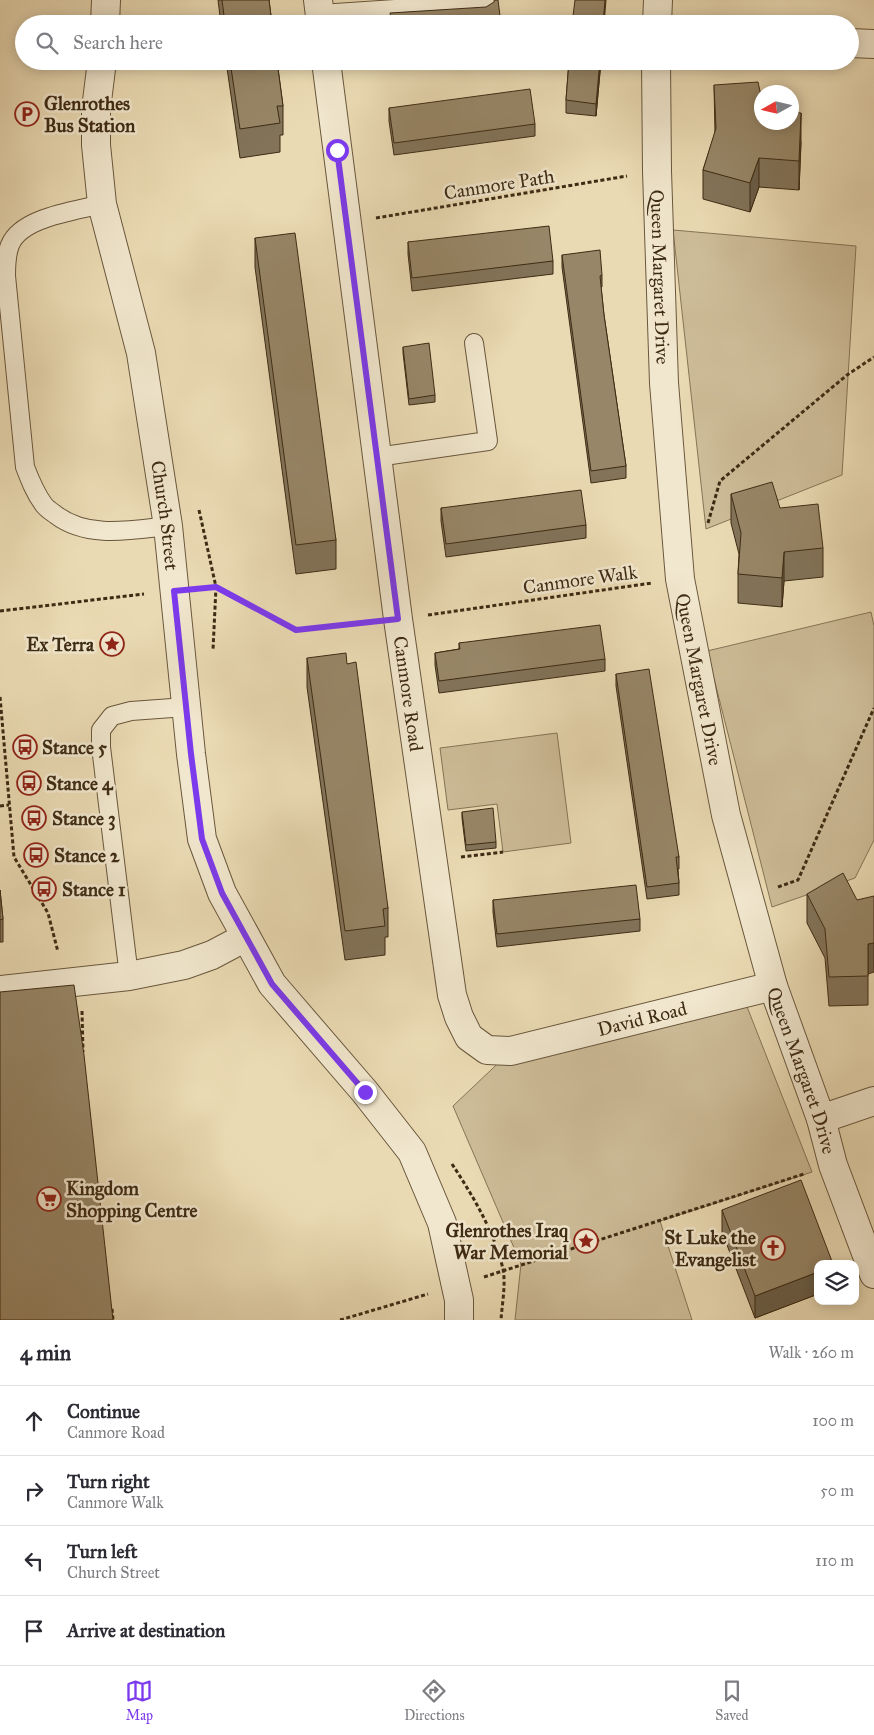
<!DOCTYPE html>
<meta charset="utf-8">
<style>
:root{--surface:#fff;--page:#f7f7f7;--text:#2b2b33;--muted:#7c7c81;--line:#e1e1e2;--accent:#7c3aed}
body{margin:0;font-family:"IM FELL Great Primer",serif;background:var(--page);color:var(--text)}
.controls{position:absolute;right:15px;bottom:15px;display:grid;overflow:hidden;border-radius:10px;box-shadow:0 2px 12px #0003}
.controls button{width:45px;height:45px;display:grid;place-items:center;padding:0;border:0;border-bottom:1px solid var(--line);background:var(--surface);color:var(--text);font:25px sans-serif}
.compass{position:absolute;left:754px;top:85px;width:45px;height:45px;border-radius:50%;background:var(--surface);box-shadow:0 2px 12px #0003;rotate:262deg}
.stop{position:absolute;width:15px;height:15px;margin:-11px;border:4px solid #7c3aed;border-radius:50%;background:#fff}
.stop.end{background:#7c3aed;border-color:#fff;box-shadow:0 1px 5px #0008}
.list{margin:0;padding:0;list-style:none}
h2{display:flex;justify-content:space-between;align-items:center;height:65px;margin:0;padding:0 20px;font-size:21px}
h2 small{font-size:16px;font-weight:400;color:var(--muted)}
.list li{display:grid;grid-template-columns:32px 1fr auto;gap:15px;align-items:center;box-sizing:border-box;height:70px;padding:0 20px;border-top:1px solid var(--line)}
.list b{display:block;font-size:19px;white-space:nowrap}
.list p{margin:0;font-size:16px;white-space:nowrap;color:var(--muted)}
.list em{font-size:16px;font-style:normal;color:var(--muted)}
.icon{flex:none;width:28px;height:28px;fill:none;stroke:currentColor;stroke-width:2;stroke-linecap:round;stroke-linejoin:round}
.map{position:relative;flex:none;width:874px;height:1320px;overflow:hidden}
.search{position:absolute;background:var(--surface);box-shadow:0 2px 12px #0003;left:15px;right:15px;top:15px;height:55px;display:flex;align-items:center;gap:12px;box-sizing:border-box;padding:0 18px;border-radius:28px;color:var(--muted);font-size:19px}
.sheet{height:345px;background:var(--surface)}
nav{display:flex;justify-content:space-around;align-items:center;box-sizing:border-box;height:70px;border-top:1px solid var(--line);background:var(--surface);font-size:14px;color:var(--muted)}
nav a{display:grid;justify-items:center;gap:2px}
nav .on{color:var(--accent)}
.map>svg:first-child{display:block}
.green{fill:#cdbc98;stroke:#867456}
.lines{fill:none;stroke-linecap:round;stroke-linejoin:round}
.service-casing{stroke:#69573c;stroke-width:20}
.minor-casing{stroke:#69573c;stroke-width:30}
.tertiary-casing{stroke:#69573c;stroke-width:30}
.path{stroke:#3e2b14;stroke-width:3;stroke-dasharray:4 2.5;stroke-linecap:butt}
.service{stroke:#f1e7ce;stroke-width:18}
.minor{stroke:#f1e7ce;stroke-width:28}
.tertiary{stroke:#f1e7ce;stroke-width:28}
.wall{fill:#827359;stroke:#3e2b14}
.shaded-wall{fill:#6a5e48;stroke:#3e2b14}
.building{fill:#978667;stroke:#3e2b14}
.route{stroke:#7c3aed;stroke-width:6}
.labels{text-anchor:middle;stroke-width:5;stroke-linejoin:round;paint-order:stroke}
.poi-label{font-size:19px;font-weight:bold;fill:#3e2b14;stroke:#f1e7ce;text-anchor:start}
.street-label{font-size:19px;fill:#3e2b14;stroke:#f1e7ce}
</style>
<div class="map">
<svg width="874" height="1320" viewBox="0 0 874 1320">
<rect width="100%" height="100%" fill="#eadab3"/>
<filter id="stains"><feTurbulence type="fractalNoise" baseFrequency=".004" numOctaves="4"/><feColorMatrix values="0 0 0 0 .2 0 0 0 0 .09 0 0 0 0 .02 0 0 0 .5 -.17"/></filter>
<radialGradient id="worn" r=".72"><stop offset=".6" stop-color="#630" stop-opacity="0"/><stop offset="1" stop-color="#630" stop-opacity=".3"/></radialGradient>
<!-- green -->
<g class="green">
<polygon points="673,230 856,246 842,475 706,529"/>
<polygon points="871,612 874,626 874,840 855,878 772,907 707,651"/>
<polygon points="557,733 571,843 503,852 497,804 448,810 440,748"/>
<polygon points="742,994 812,1172 660,1221 692,1320 515,1320 521,1264 453,1106 511,1051"/>
</g>
<g class="lines">
<!-- service casing -->
<g class="service-casing">
<g id="service">
<polyline points="320,14 485,3"/>
<path d="M102 204C76 211 21 217 10 245 6 255 6 265 6 276L25 467C30 480 35 493 44 505 47 509 52 512 56 515 88 539 131 530 168 526"/>
<polyline points="377,457 488,441 474,343"/>
<polyline points="129,976 101,747 101,730 112,716 131,711 186,707"/>
</g>
</g>
<!-- minor casing -->
<g class="minor-casing">
<g id="minor">
<polyline points="318,0 321,24"/>
<polyline points="657,24 658,0"/>
<polyline points="850,43 874,44"/>
<path id="s1" d="M326 61 398 619 452 995 459 1017 469 1037 487 1050 511 1051 773 986"/>
<path id="s2" d="M656 61 657 171 664 383 680 579 726 815 773 986 821 1119 833 1165 874 1274"/>
<polyline points="0,990 129,976 184,965 212,955 246,937"/>
<polyline points="821,1119 874,1101"/>
</g>
</g>
<!-- tertiary casing -->
<g class="tertiary-casing">
<g id="tertiary">
<polyline points="105,24 106,0"/>
<path id="s3" d="M102 61 96 109V145L102 204 141 353 168 526 191 754 202 839 222 893 272 984 365 1092 412 1152 442 1223 459 1300V1320"/>
</g>
</g>
<!-- path -->
<g class="path">
<polyline points="376,218 627,176"/>
<polyline points="199,510 216,587 213,650"/>
<polyline points="708,523 720,481 847,375 874,357"/>
<polyline points="205,588 216,587 296,630 369,623"/>
<polyline points="0,611 144,594"/>
<polyline points="428,615 652,583"/>
<polyline points="0,697 14,857 48,913 58,952"/>
<polyline points="0,806 9,805"/>
<polyline points="461,857 503,852"/>
<polyline points="778,887 798,880 874,708"/>
<polyline points="82,1011 83,1052"/>
<path d="M452 1164C473 1196 494 1231 503 1269 506 1285 502 1304 501 1320"/>
<polyline points="484,1277 804,1174"/>
<polyline points="112,1309 113,1320"/>
<polyline points="340,1320 428,1294"/>
</g>
<!-- service -->
<use href="#service" class="service"/>
<!-- minor -->
<use href="#minor" class="minor"/>
<!-- tertiary -->
<use href="#tertiary" class="tertiary"/>
</g>
<!-- wall -->
<g class="wall">
<polygon points="218,0 269,0 272,24 221,24"/>
<polygon points="226,61 277,61 283,106 283,135 280,135 280,152 240,158"/>
<polygon points="569,61 601,61 596,116 566,113 566,100"/>
<polygon points="714,85 762,122 801,142 799,190 759,187 750,212 703,199 703,170 715,133"/>
<polygon points="389,108 535,124 535,136 394,155 389,121"/>
<polygon points="255,238 336,540 336,569 296,574 255,267"/>
<polygon points="408,242 553,261 553,274 412,291 408,254"/>
<polygon points="562,255 602,275 602,287 601,287 604,315 626,466 626,478 591,483 562,267"/>
<polygon points="403,347 435,395 435,402 409,405 403,353"/>
<polygon points="731,494 780,508 823,548 823,577 784,581 782,607 738,603 738,574 739,554 731,523"/>
<polygon points="441,508 586,525 586,538 446,557 441,521"/>
<polygon points="459,643 605,659 605,671 439,693 435,665 435,653 459,649"/>
<polygon points="307,658 388,908 388,937 385,937 385,955 345,960 307,687"/>
<polygon points="616,674 679,857 679,869 678,869 679,883 679,895 647,899 616,686"/>
<polygon points="462,812 496,842 496,848 466,851 462,818"/>
<polygon points="0,890 3,919 3,942 0,942"/>
<polygon points="807,894 868,973 868,1005 829,1006 825,958 807,923"/>
<polygon points="493,900 640,919 640,931 497,947 493,912"/>
<polygon points="722,1210 818,1264 818,1294 755,1318 722,1232"/>
</g>
<!-- shaded-wall -->
<g class="shaded-wall">
<polygon points="605,0 606,0 604,24 603,24"/>
<polygon points="600,61 601,61 596,116 596,104"/>
<polygon points="801,113 801,142 799,190 799,161"/>
<polygon points="759,158 759,187 750,212 750,183"/>
<polygon points="784,552 784,581 782,607 782,578"/>
<polygon points="874,943 874,972 868,974 868,944"/>
<polygon points="818,1272 818,1294 755,1318 755,1296"/>
</g>
<!-- building -->
<g class="building">
<polygon points="222,0 269,0 272,24 225,24"/>
<polygon points="495,0 498,0 501,24 392,24 390,13 486,7 494,2"/>
<polygon points="575,0 605,0 603,24 572,24"/>
<polygon points="230,61 277,61 283,106 277,106 280,123 240,129"/>
<polygon points="569,61 600,61 596,104 566,100"/>
<polygon points="758,82 762,100 762,122 792,122 792,112 801,113 799,161 759,158 750,183 703,170 716,128 714,85"/>
<polygon points="530,89 535,124 394,143 389,108"/>
<polygon points="549,226 553,261 412,278 408,242"/>
<polygon points="295,233 336,540 296,545 255,238"/>
<polygon points="600,250 602,275 600,276 604,315 626,466 591,471 562,255"/>
<polygon points="429,343 435,395 409,399 403,347"/>
<polygon points="772,482 780,508 818,504 823,548 784,552 782,578 738,574 741,533 731,494"/>
<polygon points="581,490 586,525 446,544 441,508"/>
<polygon points="600,625 605,659 439,681 435,653 460,649 459,643"/>
<polygon points="346,653 347,664 356,662 388,908 383,909 385,926 345,931 307,658"/>
<polygon points="649,669 679,857 676,857 679,883 647,887 616,674"/>
<polygon points="493,808 496,842 466,845 462,812"/>
<polygon points="843,873 857,900 874,896 874,943 868,944 868,976 829,977 825,929 807,894"/>
<polygon points="636,885 640,919 497,934 493,900"/>
<polygon points="0,890 3,919 0,920"/>
<polygon points="74,985 84,1055 113,1320 0,1320 0,992"/>
<polygon points="801,1180 833,1264 818,1264 818,1272 755,1296 722,1210"/>
</g>
<g class="lines">
<!-- route -->
<polyline class="route" points="337,150 398,619 296,630 216,587 174,591 191,754 202,839 222,893 272,984 365,1092"/>
</g>
<!-- icons -->
<defs>
<g id="parking-ring" transform="scale(1.25)"><circle r="9.5" fill="#f1e7ce" stroke="#8f2418" stroke-width="1.5"/><path d="M-3.5-5.5H1a3.5 3.5 0 0 1 0 7H-1V5.5H-3.5ZM-1-3.4V-.6H.8a1.4 1.4 0 0 0 0-2.8Z" fill="#8f2418"/></g>
<g id="sight-ring" transform="scale(1.25)"><circle r="9.5" fill="#f1e7ce" stroke="#8f2418" stroke-width="1.5"/><path d="M0-6L1.8-2.2L6-1.7L2.9 1.2L3.7 5.4L0 3.3L-3.7 5.4L-2.9 1.2L-6-1.7L-1.8-2.2Z" fill="#8f2418"/></g>
<g id="bus-ring" transform="scale(1.25)"><circle r="9.5" fill="#f1e7ce" stroke="#8f2418" stroke-width="1.5"/><path d="M-5-6H5V4H4V6H2V4H-2V6H-4V4H-5ZM-3.5-4V0h7V-4ZM-3.5 1.2v1.5H-2V1.2ZM2 1.2v1.5H3.5V1.2Z" fill="#8f2418"/></g>
<g id="supermarket-ring" transform="scale(1.25)"><circle r="9.5" fill="#f1e7ce" stroke="#8f2418" stroke-width="1.5"/><path d="M-6-5.5h2.5l.6 2H6L4.5 2H-2.5L-4.4-4H-6ZM-1.5 3.2a1.3 1.3 0 1 0 .1 0ZM3 3.2a1.3 1.3 0 1 0 .1 0Z" fill="#8f2418"/></g>
<g id="church-ring" transform="scale(1.25)"><circle r="9.5" fill="#f1e7ce" stroke="#8f2418" stroke-width="1.5"/><path d="M-1.2-6h2.4v3.5h3.3v2.4h-3.3V6h-2.4V-.1h-3.3v-2.4h3.3Z" fill="#8f2418"/></g>
</defs>
<g fill-rule="evenodd">
<use href="#parking-ring" x="27" y="114"/>
<use href="#sight-ring" x="112" y="644"/>
<use href="#bus-ring" x="25" y="747"/>
<use href="#bus-ring" x="29" y="783"/>
<use href="#bus-ring" x="34" y="818"/>
<use href="#bus-ring" x="36" y="855"/>
<use href="#bus-ring" x="44" y="889"/>
<use href="#supermarket-ring" x="49" y="1199"/>
<use href="#sight-ring" x="586" y="1241"/>
<use href="#church-ring" x="773" y="1248"/>
</g>
<g class="labels">
<!-- poi labels -->
<g class="poi-label">
<text x="44" y="110">Glenrothes<tspan x="44" dy="22">Bus Station</tspan></text>
<text x="94" y="651" text-anchor="end">Ex Terra</text>
<text x="42" y="754">Stance 5</text>
<text x="46" y="790">Stance 4</text>
<text x="52" y="825">Stance 3</text>
<text x="54" y="862">Stance 2</text>
<text x="62" y="896">Stance 1</text>
<text x="66" y="1195">Kingdom<tspan x="66" dy="22">Shopping Centre</tspan></text>
<text x="568" y="1237" text-anchor="end">Glenrothes Iraq<tspan x="568" dy="22">War Memorial</tspan></text>
<text x="756" y="1244" text-anchor="end">St Luke the<tspan x="756" dy="22">Evangelist</tspan></text>
</g>
<!-- street labels -->
<g class="street-label">
<text transform="translate(499 184) rotate(-9)" y="7">Canmore Path</text>
<text dy="7" stroke="none"><textPath href="#s2" startOffset="216">Queen Margaret Drive</textPath></text>
<text dy="7" stroke="none"><textPath href="#s3" startOffset="462">Church Street</textPath></text>
<text transform="translate(580 579) rotate(-8)" y="7">Canmore Walk</text>
<text dy="7" stroke="none"><textPath href="#s2" startOffset="621">Queen Margaret Drive</textPath></text>
<text dy="7" stroke="none"><textPath href="#s1" startOffset="638">Canmore Road</textPath></text>
<text dy="7" stroke="none"><textPath href="#s1" startOffset="1169">David Road</textPath></text>
<text dy="7" stroke="none"><textPath href="#s2" startOffset="1026">Queen Margaret Drive</textPath></text>
</g>
</g>
<rect width="100%" height="100%" filter="url(#stains)"/>
<rect width="100%" height="100%" fill="url(#worn)"/>
</svg>
<div class="controls">
<button><svg class="icon" aria-label="layers" viewBox="0 0 24 24"><path d="M12 4l9 5-9 5-9-5zM3 14l9 5 9-5"/></svg></button>
</div>
<svg class="compass" viewBox="-18 -18 36 36"><path d="M0-13l5 13h-10z" fill="#e53935"/><path d="M0 13l5-13h-10z" fill="#7c7c81"/></svg>
<div class="stop" style="left:337px;top:150px"></div>
<div class="stop end" style="left:365px;top:1092px"></div>
<div class="search"><svg class="icon" aria-label="search" viewBox="0 0 24 24"><circle cx="10" cy="10" r="6"/><path d="M15 15l6 6"/></svg>Search here</div>
</div>
<section class="sheet">
<h2>4 min<small>Walk · 260 m</small></h2>
<ul class="list">
<li><svg class="icon" aria-label="ahead" viewBox="0 0 24 24"><path d="M12 20V5M6 11l6-6 6 6"/></svg><div><b>Continue</b><p>Canmore Road</p></div><em>100 m</em></li>
<li><svg class="icon" aria-label="right" viewBox="0 0 24 24"><path d="M7 20v-9h11M14 6l5 5-5 5"/></svg><div><b>Turn right</b><p>Canmore Walk</p></div><em>50 m</em></li>
<li><svg class="icon" aria-label="left" viewBox="0 0 24 24"><path d="M17 20v-9H6M10 6l-5 5 5 5"/></svg><div><b>Turn left</b><p>Church Street</p></div><em>110 m</em></li>
<li><svg class="icon" aria-label="arrive" viewBox="0 0 24 24"><path d="M6 21V4h12l-3 4 3 4H6"/></svg><div><b>Arrive at destination</b></div></li>
</ul>
</section>
<nav>
<a class="on"><svg class="icon" aria-label="map" viewBox="0 0 24 24"><path d="M3 6l6-2 6 2 6-2v14l-6 2-6-2-6 2zM9 4v14M15 6v14"/></svg>Map</a>
<a><svg class="icon" aria-label="directions" viewBox="0 0 24 24"><path d="M12 3l9 9-9 9-9-9zM9 14v-3h6M13 9l2 2-2 2"/></svg>Directions</a>
<a><svg class="icon" aria-label="saved" viewBox="0 0 24 24"><path d="M7 4h10v16l-5-4-5 4z"/></svg>Saved</a>
</nav>
